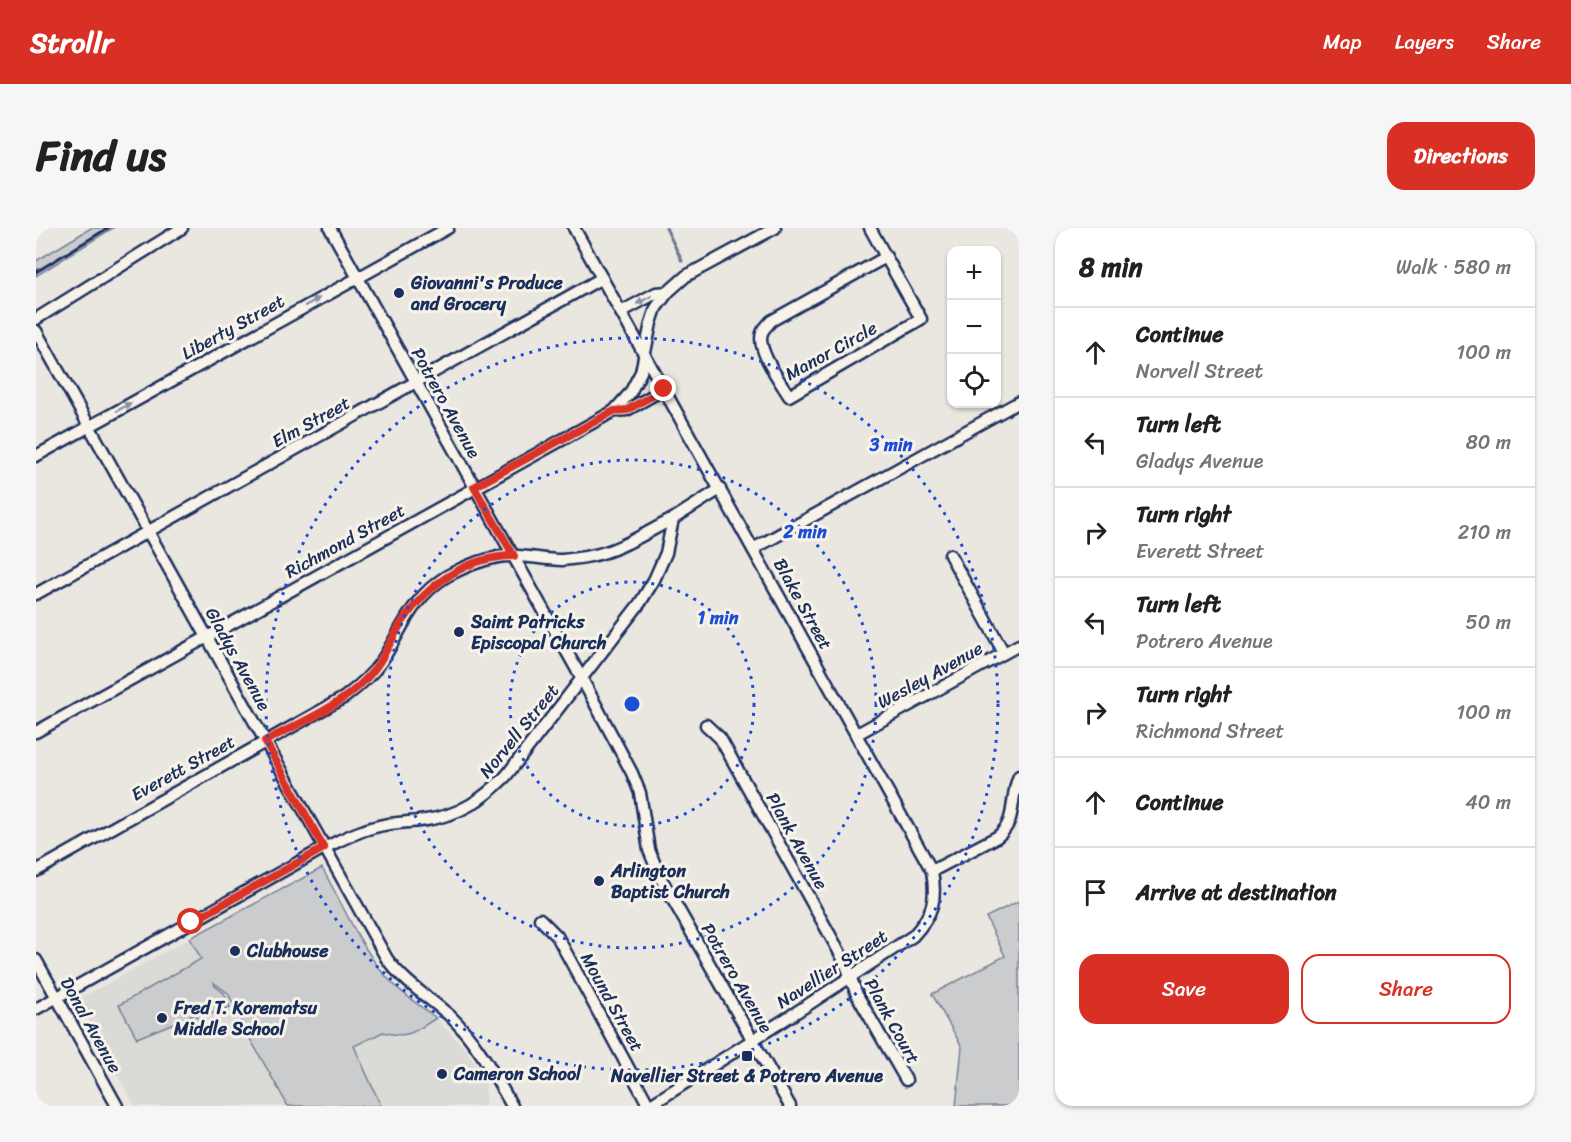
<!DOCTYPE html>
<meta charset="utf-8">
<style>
:root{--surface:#fff;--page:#f6f6f6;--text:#202124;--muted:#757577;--line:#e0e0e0;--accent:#d93025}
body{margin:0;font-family:Sriracha,sans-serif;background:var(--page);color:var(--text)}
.controls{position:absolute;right:18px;top:18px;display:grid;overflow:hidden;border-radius:12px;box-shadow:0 2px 4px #0004}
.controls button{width:54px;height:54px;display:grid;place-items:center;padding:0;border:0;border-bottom:2px solid var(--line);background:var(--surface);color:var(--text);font:30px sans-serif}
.stop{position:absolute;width:18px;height:18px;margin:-14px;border:4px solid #d93025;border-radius:50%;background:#fff}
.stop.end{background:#d93025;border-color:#fff;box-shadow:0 2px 6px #0008}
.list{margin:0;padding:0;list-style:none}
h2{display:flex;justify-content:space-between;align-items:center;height:78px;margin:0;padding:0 24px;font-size:26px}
h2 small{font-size:20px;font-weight:400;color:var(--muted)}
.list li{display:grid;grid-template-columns:39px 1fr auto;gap:18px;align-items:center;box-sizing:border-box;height:90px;padding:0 24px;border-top:2px solid var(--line)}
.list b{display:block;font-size:22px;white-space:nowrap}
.list p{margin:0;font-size:20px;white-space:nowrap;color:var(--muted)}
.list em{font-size:20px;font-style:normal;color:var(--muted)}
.actions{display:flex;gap:12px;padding:18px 24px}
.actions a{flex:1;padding:14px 0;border:2px solid var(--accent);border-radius:18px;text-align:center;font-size:21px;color:var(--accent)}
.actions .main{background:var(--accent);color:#fff}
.icon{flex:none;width:33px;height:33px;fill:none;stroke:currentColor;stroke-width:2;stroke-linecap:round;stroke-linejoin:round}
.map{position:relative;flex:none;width:983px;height:878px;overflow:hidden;border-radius:18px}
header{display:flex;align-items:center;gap:36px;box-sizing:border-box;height:84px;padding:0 30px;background:var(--accent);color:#fff}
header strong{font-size:28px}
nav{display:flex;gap:33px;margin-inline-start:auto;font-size:21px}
.intro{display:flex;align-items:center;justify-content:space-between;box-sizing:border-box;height:144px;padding:0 36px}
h1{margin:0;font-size:42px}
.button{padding:15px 27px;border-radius:18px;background:var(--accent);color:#fff;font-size:21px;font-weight:700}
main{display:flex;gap:36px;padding:0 36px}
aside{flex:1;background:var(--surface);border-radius:18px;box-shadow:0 2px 4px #0004}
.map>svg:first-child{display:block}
.built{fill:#dadad6}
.green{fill:#cbcccd;stroke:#737e96;stroke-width:1.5}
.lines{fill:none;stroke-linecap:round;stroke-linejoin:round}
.stream{stroke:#6d7892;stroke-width:3}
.minor-casing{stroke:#1b2f5e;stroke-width:15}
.minor{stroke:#f7f3e8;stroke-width:10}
.rail{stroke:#1b2f5e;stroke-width:3}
.oneway{fill:#8991a3}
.route{stroke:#d93025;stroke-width:8}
.ring{fill:none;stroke:#1d4ed8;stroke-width:3;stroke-dasharray:3 6}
.poi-dot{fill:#1b2f5e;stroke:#f7f3e8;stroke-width:2}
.labels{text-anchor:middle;stroke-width:6;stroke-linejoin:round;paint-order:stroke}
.poi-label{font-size:18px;font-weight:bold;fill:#1b2f5e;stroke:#f7f3e8;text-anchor:start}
.street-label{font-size:18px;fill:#1b2f5e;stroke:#f7f3e8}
.centre{fill:#1d4ed8;stroke:#f7f3e8;stroke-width:3}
.ring-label{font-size:18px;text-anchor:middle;font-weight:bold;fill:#1d4ed8;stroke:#f7f3e8;stroke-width:6;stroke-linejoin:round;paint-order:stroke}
</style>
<header>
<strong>Strollr</strong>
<nav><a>Map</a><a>Layers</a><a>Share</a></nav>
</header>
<div class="intro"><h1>Find us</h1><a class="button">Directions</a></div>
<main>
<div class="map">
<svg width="983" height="878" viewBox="0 0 983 878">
<rect width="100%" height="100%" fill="#eae7e0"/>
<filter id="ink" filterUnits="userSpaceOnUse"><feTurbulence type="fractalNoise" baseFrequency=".0167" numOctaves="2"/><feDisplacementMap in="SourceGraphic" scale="12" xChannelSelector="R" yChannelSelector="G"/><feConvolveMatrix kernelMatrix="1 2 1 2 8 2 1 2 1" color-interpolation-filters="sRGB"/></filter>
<g filter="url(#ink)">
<!-- built -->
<g class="built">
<polygon points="154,710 178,756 192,764 208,800 252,878 99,878 54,799 41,775 41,772"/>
<polygon points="400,790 430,822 450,855 449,878 345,878 318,818 347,804 368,808 372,807"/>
</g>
<!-- green -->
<g class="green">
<polygon points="55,0 77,0 0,48 0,33"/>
<path d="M286 640C305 673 323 716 347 745 362 763 382 776 400 790 378 804 373 811 347 804L318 818 345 878H252L208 800 192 765 178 755 179 758 188 765 194 779 162 791 160 786 101 810 83 777 165 731 154 710Z"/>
<polygon points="983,673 983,878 920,878 926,819 896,766 969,728 950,689"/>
</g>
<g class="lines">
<!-- stream -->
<polyline class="stream" points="630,0 646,33"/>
<!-- minor casing -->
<g class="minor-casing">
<g id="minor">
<polyline points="294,0 546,451 596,545 604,565 613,622 624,649 754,878"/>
<path d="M538 0 896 643C901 672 897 686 877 708L770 778 613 878"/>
<polyline points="834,0 850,29"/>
<path d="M850 29 885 91 753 168C744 153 720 121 726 105 727 101 732 97 735 93Z"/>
<polyline points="585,84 620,65 632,64"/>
<polyline points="0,91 146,0"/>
<path d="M0 103 351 731C368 754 392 769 413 787 440 812 458 846 476 878"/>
<polyline points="578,183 591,182 628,161"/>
<polyline points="0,228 412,0"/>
<polyline points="717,321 983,174"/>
<polyline points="914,327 968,425"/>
<polyline points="0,366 566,50"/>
<polyline points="670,497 684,510 809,734 821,767 870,852"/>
<polyline points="0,504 578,183 594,165 605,144 615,95 620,80 632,64 650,48 739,0"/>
<polyline points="821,506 983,417"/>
<path d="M0 643 309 469C322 459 335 448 345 434 367 401 374 371 411 348 426 340 445 332 462 329 484 325 505 332 526 332 535 331 545 330 554 328 583 323 611 304 637 291"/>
<path d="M896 643 961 609C982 593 973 570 983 548"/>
<polyline points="504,691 521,708 613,878"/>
<polyline points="0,732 81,878"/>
<path d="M0 781 288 620C305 612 321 603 339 599 356 594 373 595 390 592 424 587 446 572 470 548L604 375 618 352 630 325 637 291 684 261"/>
</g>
</g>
<!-- minor -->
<use href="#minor" class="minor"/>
<!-- rail -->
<polyline class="rail" points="0,44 72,0"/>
</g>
<!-- one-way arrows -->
<defs><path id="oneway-solid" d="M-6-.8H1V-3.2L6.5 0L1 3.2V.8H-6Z" transform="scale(1.5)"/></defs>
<g class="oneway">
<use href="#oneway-solid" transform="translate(608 72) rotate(152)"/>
<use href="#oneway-solid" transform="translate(276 74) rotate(-29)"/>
<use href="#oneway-solid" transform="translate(88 179) rotate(-29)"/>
</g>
</g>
<g class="lines" filter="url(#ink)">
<!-- route -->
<path class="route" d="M155 694 288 620 229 513C262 496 305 478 330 451 347 434 354 412 367 393 392 356 432 328 478 328L438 259 578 183 591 182 628 161"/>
</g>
<!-- distance rings -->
<g class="ring">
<circle cx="596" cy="476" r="122"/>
<circle cx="596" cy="476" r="244"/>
<circle cx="596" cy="476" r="366"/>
</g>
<!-- markers -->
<g class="poi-dot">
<circle cx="363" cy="65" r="6"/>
<circle cx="423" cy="404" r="6"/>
<circle cx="563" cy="653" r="6"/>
<circle cx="199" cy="723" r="6"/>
<circle cx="126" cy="790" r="6"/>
<rect x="705" y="822" width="12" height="12" rx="3"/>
<circle cx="406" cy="846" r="6"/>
</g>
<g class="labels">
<!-- poi labels -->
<g class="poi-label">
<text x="375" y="61">Giovanni's Produce<tspan x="375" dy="21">and Grocery</tspan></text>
<text x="435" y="400">Saint Patricks<tspan x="435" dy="21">Episcopal Church</tspan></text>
<text x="575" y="649">Arlington<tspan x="575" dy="21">Baptist Church</tspan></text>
<text x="211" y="729">Clubhouse</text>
<text x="138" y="786">Fred T. Korematsu<tspan x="138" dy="21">Middle School</tspan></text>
<text x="418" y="852">Cameron School</text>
<text x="711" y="854" text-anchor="middle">Navellier Street &amp; Potrero Avenue</text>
</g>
<!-- street labels -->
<g class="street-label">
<text transform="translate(197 99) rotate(-29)" y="6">Liberty Street</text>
<text transform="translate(795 123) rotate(-29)" y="6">Manor Circle</text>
<text transform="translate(410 175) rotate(61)" y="6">Potrero Avenue</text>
<text transform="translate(275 194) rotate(-29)" y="6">Elm Street</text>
<text transform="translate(309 313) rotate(-29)" y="6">Richmond Street</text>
<text transform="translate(767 376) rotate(61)" y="6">Blake Street</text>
<text transform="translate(202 431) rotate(61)" y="6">Gladys Avenue</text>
<text transform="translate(894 447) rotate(-29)" y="6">Wesley Avenue</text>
<text transform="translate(483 503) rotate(-51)" y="6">Norvell Street</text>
<text transform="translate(147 540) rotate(-29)" y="6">Everett Street</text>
<text transform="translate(761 613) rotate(61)" y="6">Plank Avenue</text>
<text transform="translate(796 741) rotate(-33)" y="6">Navellier Street</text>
<text transform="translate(701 750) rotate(60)" y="6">Potrero Avenue</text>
<text transform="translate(576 774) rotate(61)" y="6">Mound Street</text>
<text transform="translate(856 793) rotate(61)" y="6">Plank Court</text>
<text transform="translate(55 797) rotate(61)" y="6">Donal Avenue</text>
</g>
</g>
<circle cx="596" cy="476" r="9" class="centre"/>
<g class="ring-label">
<text x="855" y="223">3 min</text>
<text x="769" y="310">2 min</text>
<text x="682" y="396">1 min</text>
</g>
</svg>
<div class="controls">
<button>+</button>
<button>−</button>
<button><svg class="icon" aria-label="locate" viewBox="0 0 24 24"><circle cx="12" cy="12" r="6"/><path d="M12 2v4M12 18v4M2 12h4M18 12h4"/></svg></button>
</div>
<div class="stop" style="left:155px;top:694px"></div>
<div class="stop end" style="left:628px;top:161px"></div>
</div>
<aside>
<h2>8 min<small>Walk · 580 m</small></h2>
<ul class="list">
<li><svg class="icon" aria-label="ahead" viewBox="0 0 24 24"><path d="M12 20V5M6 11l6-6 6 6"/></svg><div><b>Continue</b><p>Norvell Street</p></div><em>100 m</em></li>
<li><svg class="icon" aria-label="left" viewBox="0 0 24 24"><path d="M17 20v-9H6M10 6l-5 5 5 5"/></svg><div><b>Turn left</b><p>Gladys Avenue</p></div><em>80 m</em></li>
<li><svg class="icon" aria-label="right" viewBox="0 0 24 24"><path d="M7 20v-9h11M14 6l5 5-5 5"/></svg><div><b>Turn right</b><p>Everett Street</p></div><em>210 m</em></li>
<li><svg class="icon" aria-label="left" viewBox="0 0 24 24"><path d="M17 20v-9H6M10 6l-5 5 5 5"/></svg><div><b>Turn left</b><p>Potrero Avenue</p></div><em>50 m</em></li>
<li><svg class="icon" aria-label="right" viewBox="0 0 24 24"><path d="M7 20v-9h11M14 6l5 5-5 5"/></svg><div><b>Turn right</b><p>Richmond Street</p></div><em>100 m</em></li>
<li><svg class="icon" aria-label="ahead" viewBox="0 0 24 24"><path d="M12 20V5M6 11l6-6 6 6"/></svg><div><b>Continue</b></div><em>40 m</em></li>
<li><svg class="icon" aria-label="arrive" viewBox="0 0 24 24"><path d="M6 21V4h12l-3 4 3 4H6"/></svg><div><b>Arrive at destination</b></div></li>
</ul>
<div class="actions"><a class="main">Save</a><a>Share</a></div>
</aside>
</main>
